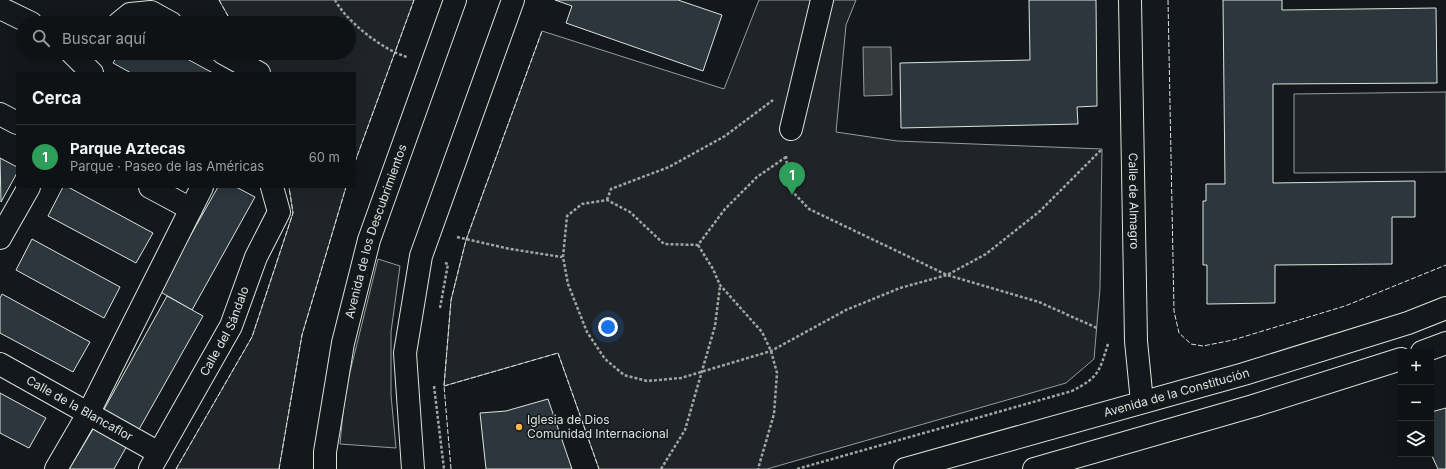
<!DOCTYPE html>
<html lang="es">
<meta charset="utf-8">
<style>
:root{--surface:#0f1215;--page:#1d2022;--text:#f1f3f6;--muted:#9b9ea0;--line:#2f3234;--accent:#ffb74d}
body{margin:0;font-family:Inter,sans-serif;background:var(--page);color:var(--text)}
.controls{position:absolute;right:12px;bottom:12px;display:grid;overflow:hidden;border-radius:0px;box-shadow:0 4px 16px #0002}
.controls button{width:36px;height:36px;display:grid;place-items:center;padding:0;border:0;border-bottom:1px solid var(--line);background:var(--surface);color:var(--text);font:20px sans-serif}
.you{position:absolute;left:608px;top:327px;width:14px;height:14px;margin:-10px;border:3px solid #fff;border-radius:50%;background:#1a73e8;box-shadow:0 0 0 6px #1a73e833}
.badge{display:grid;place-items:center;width:26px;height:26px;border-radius:50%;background:var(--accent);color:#fff;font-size:13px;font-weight:700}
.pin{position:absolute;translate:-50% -33px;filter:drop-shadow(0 1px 2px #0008)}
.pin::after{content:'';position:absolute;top:21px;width:14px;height:12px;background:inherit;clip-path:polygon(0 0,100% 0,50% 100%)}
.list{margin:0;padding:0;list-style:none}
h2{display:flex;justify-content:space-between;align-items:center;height:52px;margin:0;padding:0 16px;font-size:17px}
h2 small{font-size:13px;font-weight:400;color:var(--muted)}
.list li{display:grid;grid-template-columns:26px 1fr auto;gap:12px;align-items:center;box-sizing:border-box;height:64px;padding:0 16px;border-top:1px solid var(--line)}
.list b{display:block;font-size:15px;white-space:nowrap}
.list p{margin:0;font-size:13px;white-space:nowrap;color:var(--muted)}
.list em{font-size:13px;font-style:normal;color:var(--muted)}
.icon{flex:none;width:22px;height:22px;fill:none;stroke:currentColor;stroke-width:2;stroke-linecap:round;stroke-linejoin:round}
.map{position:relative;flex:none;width:1446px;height:469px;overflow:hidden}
.search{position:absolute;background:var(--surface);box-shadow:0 4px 16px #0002;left:16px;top:16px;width:340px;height:44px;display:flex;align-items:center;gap:10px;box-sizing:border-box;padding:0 14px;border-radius:22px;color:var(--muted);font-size:15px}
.panel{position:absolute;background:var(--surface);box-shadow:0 4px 16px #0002;left:16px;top:72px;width:340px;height:116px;border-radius:0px}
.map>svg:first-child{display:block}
.green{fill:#202428;stroke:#939e99}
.water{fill:#363b3e;stroke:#939e99}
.building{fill:#2c363c;stroke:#d8e6dc}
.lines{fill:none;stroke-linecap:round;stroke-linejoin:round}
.street-casing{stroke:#d8e6dc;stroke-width:24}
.secondary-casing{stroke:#d8e6dc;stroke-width:24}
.primary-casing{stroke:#d8e6dc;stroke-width:24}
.path{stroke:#9da8a2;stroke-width:2.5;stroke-dasharray:3 2;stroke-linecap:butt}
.street{stroke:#14181c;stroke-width:22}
.secondary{stroke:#14181c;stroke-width:22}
.primary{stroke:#14181c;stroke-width:22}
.fence{stroke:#d8e6dc;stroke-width:1;stroke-dasharray:5 2;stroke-linecap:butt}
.poi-dot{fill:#ffb74d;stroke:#14181c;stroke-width:1.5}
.labels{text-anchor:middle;stroke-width:3;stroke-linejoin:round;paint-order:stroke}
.street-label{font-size:12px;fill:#d8e6dc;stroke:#14181c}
.poi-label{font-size:12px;fill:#d8e6dc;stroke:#14181c;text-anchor:start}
</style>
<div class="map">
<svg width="1446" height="469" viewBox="0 0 1446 469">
<rect width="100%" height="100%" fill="#14181c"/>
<!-- green -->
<g class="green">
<polygon points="219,0 414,0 355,162 355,73 259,73 248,53 349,53 349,23 232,23"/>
<polygon points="759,0 856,0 846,25 836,132 897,141 1102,149 1100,288 1094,359 1066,383 767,469 599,469 558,353 444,386 451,300 466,240 542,31 724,89"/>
<polygon points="1446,92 1446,172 1294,173 1294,94"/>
<polygon points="289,187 346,187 302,335 279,469 176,469 252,337 293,213"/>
<polygon points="378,259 400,266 391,332 391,395 396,448 340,444 345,392"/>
</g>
<!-- water -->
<polygon class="water" points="863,47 891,47 892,95 864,96"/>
<!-- building -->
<g class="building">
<polygon points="555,0 678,0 722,15 703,71 566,23 572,6"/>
<polygon points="1029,0 1096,0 1097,106 1077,107 1078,124 901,128 900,63 1030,60"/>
<polygon points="1223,0 1282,0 1282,10 1436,8 1437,83 1273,84 1273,183 1415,181 1415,217 1392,217 1392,264 1275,265 1275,303 1207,304 1207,265 1203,265 1203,201 1206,201 1206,184 1225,184"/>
<polygon points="119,53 176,53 213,73 131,73 113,63"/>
<polygon points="0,158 17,167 17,173 1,202"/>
<polygon points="63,187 68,187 153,233 136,263 48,216"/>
<polygon points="218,187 236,187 255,197 192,310 159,291"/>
<polygon points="32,239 120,287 104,318 16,270"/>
<polygon points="2,294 90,342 73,372 0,333 0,298"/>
<polygon points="167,296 203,316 137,433 102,413"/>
<polygon points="0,393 46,418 29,448 0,433"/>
<polygon points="548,399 572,469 486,469 480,413 506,411"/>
<polygon points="1446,408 1446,469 1438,469 1431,454 1431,412"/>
<polygon points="95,426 128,444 114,469 69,469"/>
</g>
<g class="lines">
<!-- street casing -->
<g class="street-casing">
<g id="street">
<path id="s1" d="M1130 0 1136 341 1142 402"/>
<polyline points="0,8 31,23"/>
<polyline points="119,23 130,14 151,12 171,23"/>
<polyline points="72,53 92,73"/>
<polyline points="223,53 259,73"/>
<polyline points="0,114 17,123"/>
<polyline points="791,129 822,0"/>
<polyline points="150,187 191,209"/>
<polyline points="0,238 29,187"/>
<path id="s2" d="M0 364 159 453"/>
<polyline points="56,469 88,414 202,187"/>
<path id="s3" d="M150 469 231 326 256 257 279 212 272 187"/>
</g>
</g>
<!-- secondary casing -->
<g class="secondary-casing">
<g id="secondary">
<path id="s4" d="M325 469V452L343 343 369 240 455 0"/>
<polyline points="413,469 405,353 421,256 513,0"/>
</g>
</g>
<!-- primary casing -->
<g class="primary-casing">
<g id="primary">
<polyline points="1422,352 1446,343"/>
<path id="s5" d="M905 469 1244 374 1408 323 1446 308"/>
<polyline points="1034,469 1253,406 1401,359"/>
</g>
</g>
<!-- path -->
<g class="path">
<path d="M335 0C347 22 383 50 407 57"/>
<polyline points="786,156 789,188 809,209 947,275 1039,302 1097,328"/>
<polyline points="786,157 757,177 725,209 698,245 664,244 630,212 607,200 582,204 567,216 563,257 568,284 587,332 605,359 624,375 647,381 681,378 771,351 846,310 900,288 947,275 986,254 1040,211 1102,149"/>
<polyline points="607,200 611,189 669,167 725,136 773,100"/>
<polyline points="457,237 510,249 562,257"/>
<polyline points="698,245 713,269 720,285 762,332 771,351 777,373 774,414 758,469"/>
<polyline points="440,308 448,264 445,263"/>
<polyline points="434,386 444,469"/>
<polyline points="661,469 685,430 715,326 720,286"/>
<path d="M797 469 1072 391C1099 377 1099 372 1108 344"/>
</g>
<!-- street -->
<use href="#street" class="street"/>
<!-- secondary -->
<use href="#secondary" class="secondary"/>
<!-- primary -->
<use href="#primary" class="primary"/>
<!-- fence -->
<g class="fence">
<polyline points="219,0 232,23"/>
<polyline points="1168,0 1174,311 1179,333 1191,344 1203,346 1233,340 1345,306 1446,265"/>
<polyline points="355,162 414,0"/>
<polyline points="444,386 558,353 599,469"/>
<polyline points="176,469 252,337 293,213 289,187"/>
<polyline points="279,469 302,335 346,187"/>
<polyline points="451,469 444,386 451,300 466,240 542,31"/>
</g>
</g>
<!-- markers -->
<circle class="poi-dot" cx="519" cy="427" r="4"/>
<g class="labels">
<!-- street labels -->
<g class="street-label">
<text dy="4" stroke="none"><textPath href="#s1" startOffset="201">Calle de Almagro</textPath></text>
<text dy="4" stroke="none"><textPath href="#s4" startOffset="244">Avenida de los Descubrimientos</textPath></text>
<text dy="4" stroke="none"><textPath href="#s3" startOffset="157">Calle del Sándalo</textPath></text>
<text dy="4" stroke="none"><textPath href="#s5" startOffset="282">Avenida de la Constitución</textPath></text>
<text dy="4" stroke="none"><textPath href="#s2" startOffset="91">Calle de la Blancaflor</textPath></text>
</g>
<!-- poi labels -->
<g class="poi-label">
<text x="527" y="424">Iglesia de Dios<tspan x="527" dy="14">Comunidad Internacional</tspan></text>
</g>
</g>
</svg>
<div class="controls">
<button>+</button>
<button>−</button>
<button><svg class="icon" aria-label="layers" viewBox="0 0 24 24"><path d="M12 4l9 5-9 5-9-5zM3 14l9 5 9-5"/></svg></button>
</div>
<div class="you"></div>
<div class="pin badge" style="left:792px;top:195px;background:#2e9e5b">1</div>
<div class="search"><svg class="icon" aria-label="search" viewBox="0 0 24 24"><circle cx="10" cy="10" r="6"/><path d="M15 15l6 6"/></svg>Buscar aquí</div>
<section class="panel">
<h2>Cerca<small></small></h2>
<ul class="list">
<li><span class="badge" style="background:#2e9e5b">1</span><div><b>Parque Aztecas</b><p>Parque · Paseo de las Américas</p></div><em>60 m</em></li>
</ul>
</section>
</div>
